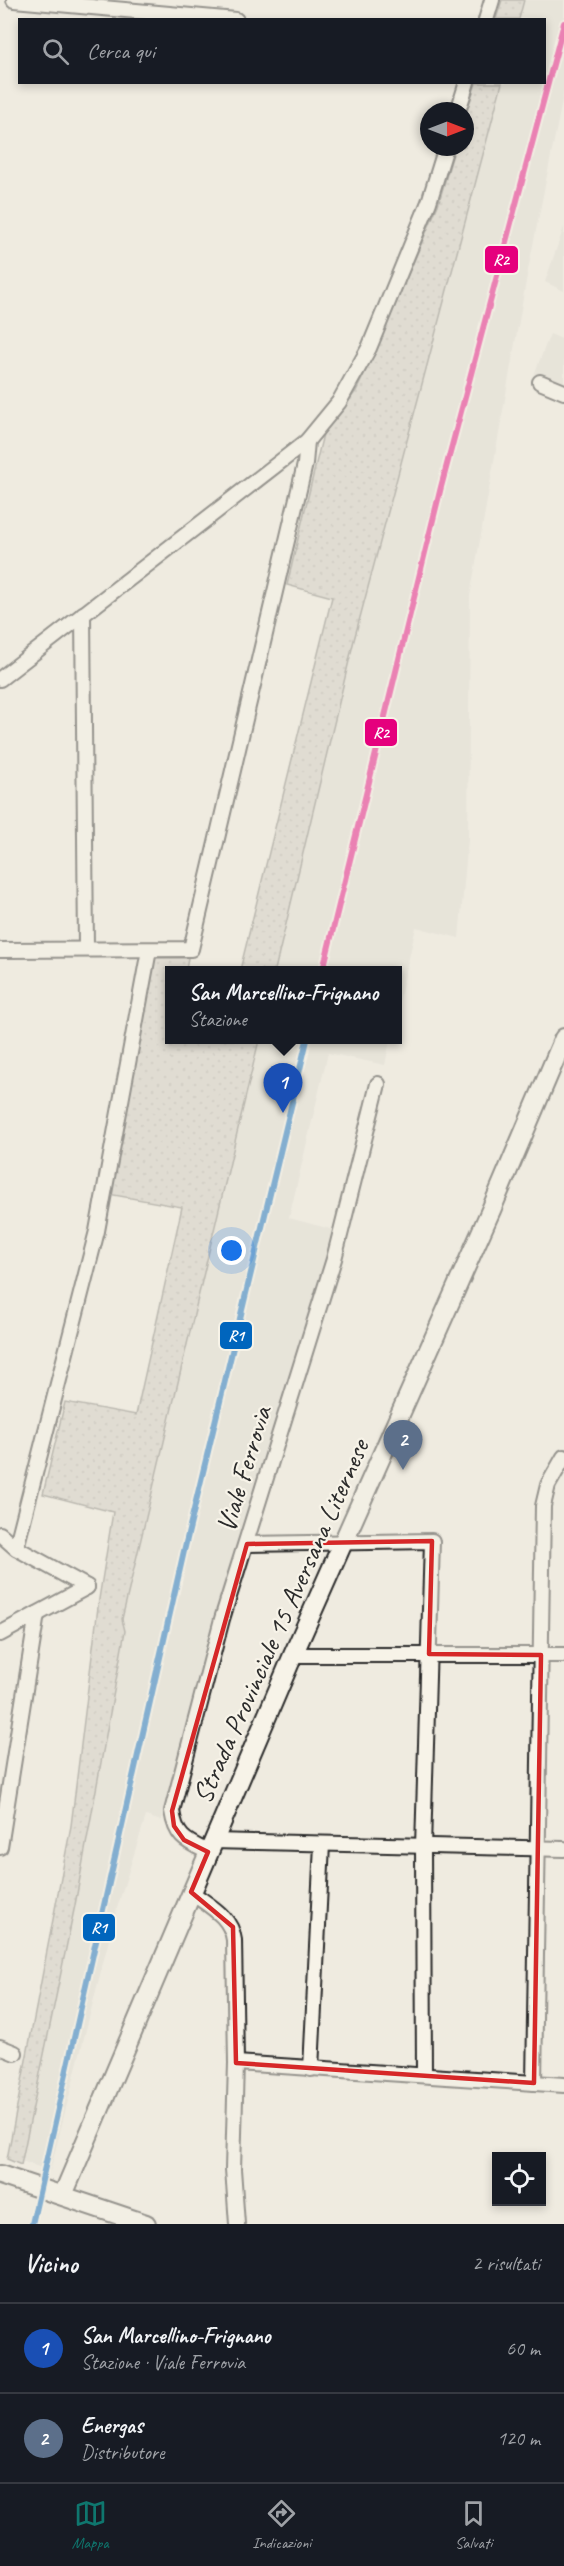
<!DOCTYPE html>
<html lang="it">
<meta charset="utf-8">
<style>
:root{--surface:#171b24;--page:#20242c;--text:#f1f3f6;--muted:#9ea1a6;--line:#363941;--accent:#0f766e}
body{margin:0;font-family:Caveat,sans-serif;background:var(--page);color:var(--text)}
.controls{position:absolute;right:18px;bottom:18px;display:grid;overflow:hidden;border-radius:0px;box-shadow:0 3px 9px #0003}
.controls button{width:54px;height:54px;display:grid;place-items:center;padding:0;border:0;border-bottom:2px solid var(--line);background:var(--surface);color:var(--text);font:30px sans-serif}
.compass{position:absolute;left:420px;top:102px;width:54px;height:54px;border-radius:50%;background:var(--surface);box-shadow:0 3px 9px #0003;rotate:90deg}
.you{position:absolute;left:232px;top:1251px;width:21px;height:21px;margin:-15px;border:4px solid #fff;border-radius:50%;background:#1a73e8;box-shadow:0 0 0 9px #1a73e833}
.badge{display:grid;place-items:center;width:39px;height:39px;border-radius:50%;background:var(--accent);color:#fff;font-size:20px;font-weight:700}
.pin{position:absolute;translate:-50% -50px;filter:drop-shadow(0 2px 3px #0008)}
.pin::after{content:'';position:absolute;top:32px;width:21px;height:18px;background:inherit;clip-path:polygon(0 0,100% 0,50% 100%)}
.popup{position:absolute;left:165px;top:966px;width:237px;height:78px;box-sizing:border-box;display:grid;place-content:center;border-radius:0px;background:var(--surface);filter:drop-shadow(0 2px 4px #0005);font-size:20px;white-space:nowrap;color:var(--muted)}
.popup b{font-size:22px;color:var(--text)}
.popup::after{content:'';position:absolute;left:50%;top:100%;margin-left:-12px;border:12px solid transparent;border-top-color:var(--surface)}
.list{margin:0;padding:0;list-style:none}
h2{display:flex;justify-content:space-between;align-items:center;height:78px;margin:0;padding:0 24px;font-size:26px}
h2 small{font-size:20px;font-weight:400;color:var(--muted)}
.list li{display:grid;grid-template-columns:39px 1fr auto;gap:18px;align-items:center;box-sizing:border-box;height:90px;padding:0 24px;border-top:2px solid var(--line)}
.list b{display:block;font-size:22px;white-space:nowrap}
.list p{margin:0;font-size:20px;white-space:nowrap;color:var(--muted)}
.list em{font-size:20px;font-style:normal;color:var(--muted)}
.icon{flex:none;width:33px;height:33px;fill:none;stroke:currentColor;stroke-width:2;stroke-linecap:round;stroke-linejoin:round}
.map{position:relative;flex:none;width:564px;height:2224px;overflow:hidden}
.search{position:absolute;background:var(--surface);box-shadow:0 3px 9px #0003;left:18px;right:18px;top:18px;height:66px;display:flex;align-items:center;gap:15px;box-sizing:border-box;padding:0 21px;border-radius:0px;color:var(--muted);font-size:22px}
.sheet{height:258px;background:var(--surface)}
nav{display:flex;justify-content:space-around;align-items:center;box-sizing:border-box;height:84px;border-top:2px solid var(--line);background:var(--surface);font-size:16px;color:var(--muted)}
nav a{display:grid;justify-items:center;gap:3px}
nav .on{color:var(--accent)}
.map>svg:first-child{display:block}
.built{fill:#dedbd1}
.grass{fill:url(#grass-dots);stroke:#7d7b76;stroke-width:1.5}
.lines{fill:none;stroke-linecap:round;stroke-linejoin:round}
.street-casing{stroke:#2b2b2b;stroke-width:18}
.secondary-casing{stroke:#2b2b2b;stroke-width:22}
.street{stroke:#f7f3e8;stroke-width:14}
.secondary{stroke:#f7f3e8;stroke-width:18}
.rail{stroke:#2b2b2b;stroke-width:4.5}
.rail-1-casing{stroke:#f7f3e8;stroke-width:10}
.rail-2-casing{stroke:#f7f3e8;stroke-width:10}
.rail-1{stroke:#0065bd;stroke-width:6}
.rail-2{stroke:#e5007d;stroke-width:6}
.marked{fill:none;stroke:#d62828;stroke-width:4.5;stroke-linejoin:round}
.labels{text-anchor:middle;stroke-width:4.5;stroke-linejoin:round;paint-order:stroke}
.street-label{font-size:28px;fill:#2b2b2b;stroke:#f7f3e8}
.line-badge{stroke:#f7f3e8;stroke-width:2}
.badge-label{font-size:16px;text-anchor:middle;font-weight:bold;fill:#fff}
</style>
<div class="map">
<svg width="564" height="2224" viewBox="0 0 564 2224">
<defs>
<pattern id="grass-dots" width="8" height="8" patternUnits="userSpaceOnUse" patternTransform="scale(1.5)"><rect width="8" height="8" fill="#cfcbc2"/><path d="M2 2h.1M6 6h.1" fill="none" stroke="#b2aea7" stroke-width="1.8" stroke-linecap="round"/></pattern>
</defs>
<rect width="100%" height="100%" fill="#efebe0"/>
<filter id="ink" filterUnits="userSpaceOnUse"><feTurbulence type="fractalNoise" baseFrequency=".0167" numOctaves="2"/><feDisplacementMap in="SourceGraphic" scale="12" xChannelSelector="R" yChannelSelector="G"/><feConvolveMatrix kernelMatrix="1 2 1 2 8 2 1 2 1" color-interpolation-filters="sRGB"/></filter>
<g filter="url(#ink)">
<!-- built -->
<g class="built">
<polygon points="524,0 564,0 564,91 528,270 470,596 468,839 459,938 416,927 397,1011 397,970 275,970 354,640 502,83 544,82 544,20 519,19"/>
<polygon points="564,227 564,291 545,282"/>
<polygon points="550,334 564,340 564,388 534,375"/>
<polygon points="259,1040 390,1040 385,1065 328,1053 289,1218 334,1230 217,1620 161,1821 146,1816 117,1908 50,2171 22,2161 75,1905 125,1632 122,1619"/>
</g>
<!-- grass -->
<g class="grass">
<polygon points="502,0 524,0 519,19 496,19"/>
<polygon points="476,83 502,83 354,640 275,970 240,970 332,597 287,585 323,434 356,391 373,356 438,205 455,147 465,147 465,117"/>
<polygon points="152,958 188,958 186,970 169,970 169,1040 259,1040 122,1619 125,1631 75,1905 21,2165 7,2159 71,1826 99,1599 113,1512 43,1494 65,1402 136,1415 182,1207 108,1194"/>
</g>
<g class="lines">
<!-- street casing -->
<g class="street-casing">
<g id="street">
<polyline points="14,0 236,20"/>
<polyline points="486,20 492,0"/>
<polyline points="458,111 467,82"/>
<polyline points="540,382 564,392"/>
<polyline points="83,614 86,948"/>
<polyline points="0,679 307,441 339,402 369,348 429,202 446,147"/>
<polyline points="0,950 191,949 305,464 307,441"/>
<polyline points="0,1534 16,1548 87,1587"/>
<polyline points="247,1544 432,1541 423,1847 424,2074"/>
<polyline points="16,1548 97,1231 149,950"/>
<polyline points="0,1634 87,1587"/>
<polyline points="293,1655 564,1655"/>
<polyline points="213,1841 564,1849"/>
<polyline points="0,1847 37,1614"/>
<path d="M208 1852C186 1841 176 1838 172 1811L222 1619 334 1259 378 1084"/>
<path d="M191 1892C209 1906 231 1916 234 1940L236 2063 233 2169 237 2224"/>
<polyline points="0,2047 15,2053"/>
<polyline points="236,2063 564,2085"/>
<polyline points="311,2069 322,1844"/>
<polyline points="534,2083 543,1506 548,1485 564,1457"/>
</g>
</g>
<!-- secondary casing -->
<g class="secondary-casing">
<g id="secondary">
<polyline points="0,2175 146,2224"/>
<polyline points="63,2195 293,1655 491,1210 564,1038"/>
</g>
</g>
<!-- street -->
<use href="#street" class="street"/>
<!-- secondary -->
<use href="#secondary" class="secondary"/>
<!-- rail -->
<g class="rail">
<polyline points="323,970 441,487 564,23"/>
<polyline points="32,2224 184,1551 307,1040"/>
</g>
<!-- rail-1 casing -->
<g class="rail-1-casing">
<polyline id="rail-1" points="32,2224 184,1551 307,1040"/>
</g>
<!-- rail-2 casing -->
<g class="rail-2-casing">
<polyline id="rail-2" points="323,970 441,487 564,23"/>
</g>
<!-- rail-1 -->
<use href="#rail-1" class="rail-1"/>
<!-- rail-2 -->
<use href="#rail-2" class="rail-2"/>
</g>
</g>
<!-- marked area -->
<path d="M0 0H564V2224H0ZM432 1541 429 1654 541 1655 534 2083 236 2063 233 1927 191 1892 208 1852 184 1840 174 1826 172 1811 247 1544Z" fill="#efebe0" fill-opacity=".55" fill-rule="evenodd"/>
<path class="marked" d="M432 1541 429 1654 541 1655 534 2083 236 2063 233 1927 191 1892 208 1852 184 1840 174 1826 172 1811 247 1544Z"/>
<g class="labels">
<!-- street labels -->
<g class="street-label">
<text transform="translate(243 1469) rotate(-73)" y="10">Viale Ferrovia</text>
<text transform="translate(280 1621) rotate(-66)" y="10">Strada Provinciale 15 Aversana Liternese</text>
</g>
</g>
<g class="line-badge">
<rect x="484" y="245" width="35" height="29" rx="6" fill="#e5007d"/>
<rect x="364" y="718" width="34" height="29" rx="6" fill="#e5007d"/>
<rect x="219" y="1321" width="34" height="29" rx="6" fill="#0065bd"/>
<rect x="82" y="1913" width="34" height="29" rx="6" fill="#0065bd"/>
</g>
<g class="badge-label">
<text x="501" y="265">R2</text>
<text x="381" y="738">R2</text>
<text x="236" y="1341">R1</text>
<text x="99" y="1933">R1</text>
</g>
</svg>
<div class="controls">
<button><svg class="icon" aria-label="locate" viewBox="0 0 24 24"><circle cx="12" cy="12" r="6"/><path d="M12 2v4M12 18v4M2 12h4M18 12h4"/></svg></button>
</div>
<svg class="compass" viewBox="-18 -18 36 36"><path d="M0-13l5 13h-10z" fill="#e53935"/><path d="M0 13l5-13h-10z" fill="#9ea1a6"/></svg>
<div class="you"></div>
<div class="pin badge" style="left:283px;top:1113px;background:#1a4fb4">1</div>
<div class="popup"><b>San Marcellino-Frignano</b>Stazione</div>
<div class="pin badge" style="left:403px;top:1470px;background:#5c6f8a">2</div>
<div class="search"><svg class="icon" aria-label="search" viewBox="0 0 24 24"><circle cx="10" cy="10" r="6"/><path d="M15 15l6 6"/></svg>Cerca qui</div>
</div>
<section class="sheet">
<h2>Vicino<small>2 risultati</small></h2>
<ul class="list">
<li><span class="badge" style="background:#1a4fb4">1</span><div><b>San Marcellino-Frignano</b><p>Stazione · Viale Ferrovia</p></div><em>60 m</em></li>
<li><span class="badge" style="background:#5c6f8a">2</span><div><b>Energas</b><p>Distributore</p></div><em>120 m</em></li>
</ul>
</section>
<nav>
<a class="on"><svg class="icon" aria-label="map" viewBox="0 0 24 24"><path d="M3 6l6-2 6 2 6-2v14l-6 2-6-2-6 2zM9 4v14M15 6v14"/></svg>Mappa</a>
<a><svg class="icon" aria-label="directions" viewBox="0 0 24 24"><path d="M12 3l9 9-9 9-9-9zM9 14v-3h6M13 9l2 2-2 2"/></svg>Indicazioni</a>
<a><svg class="icon" aria-label="saved" viewBox="0 0 24 24"><path d="M7 4h10v16l-5-4-5 4z"/></svg>Salvati</a>
</nav>
